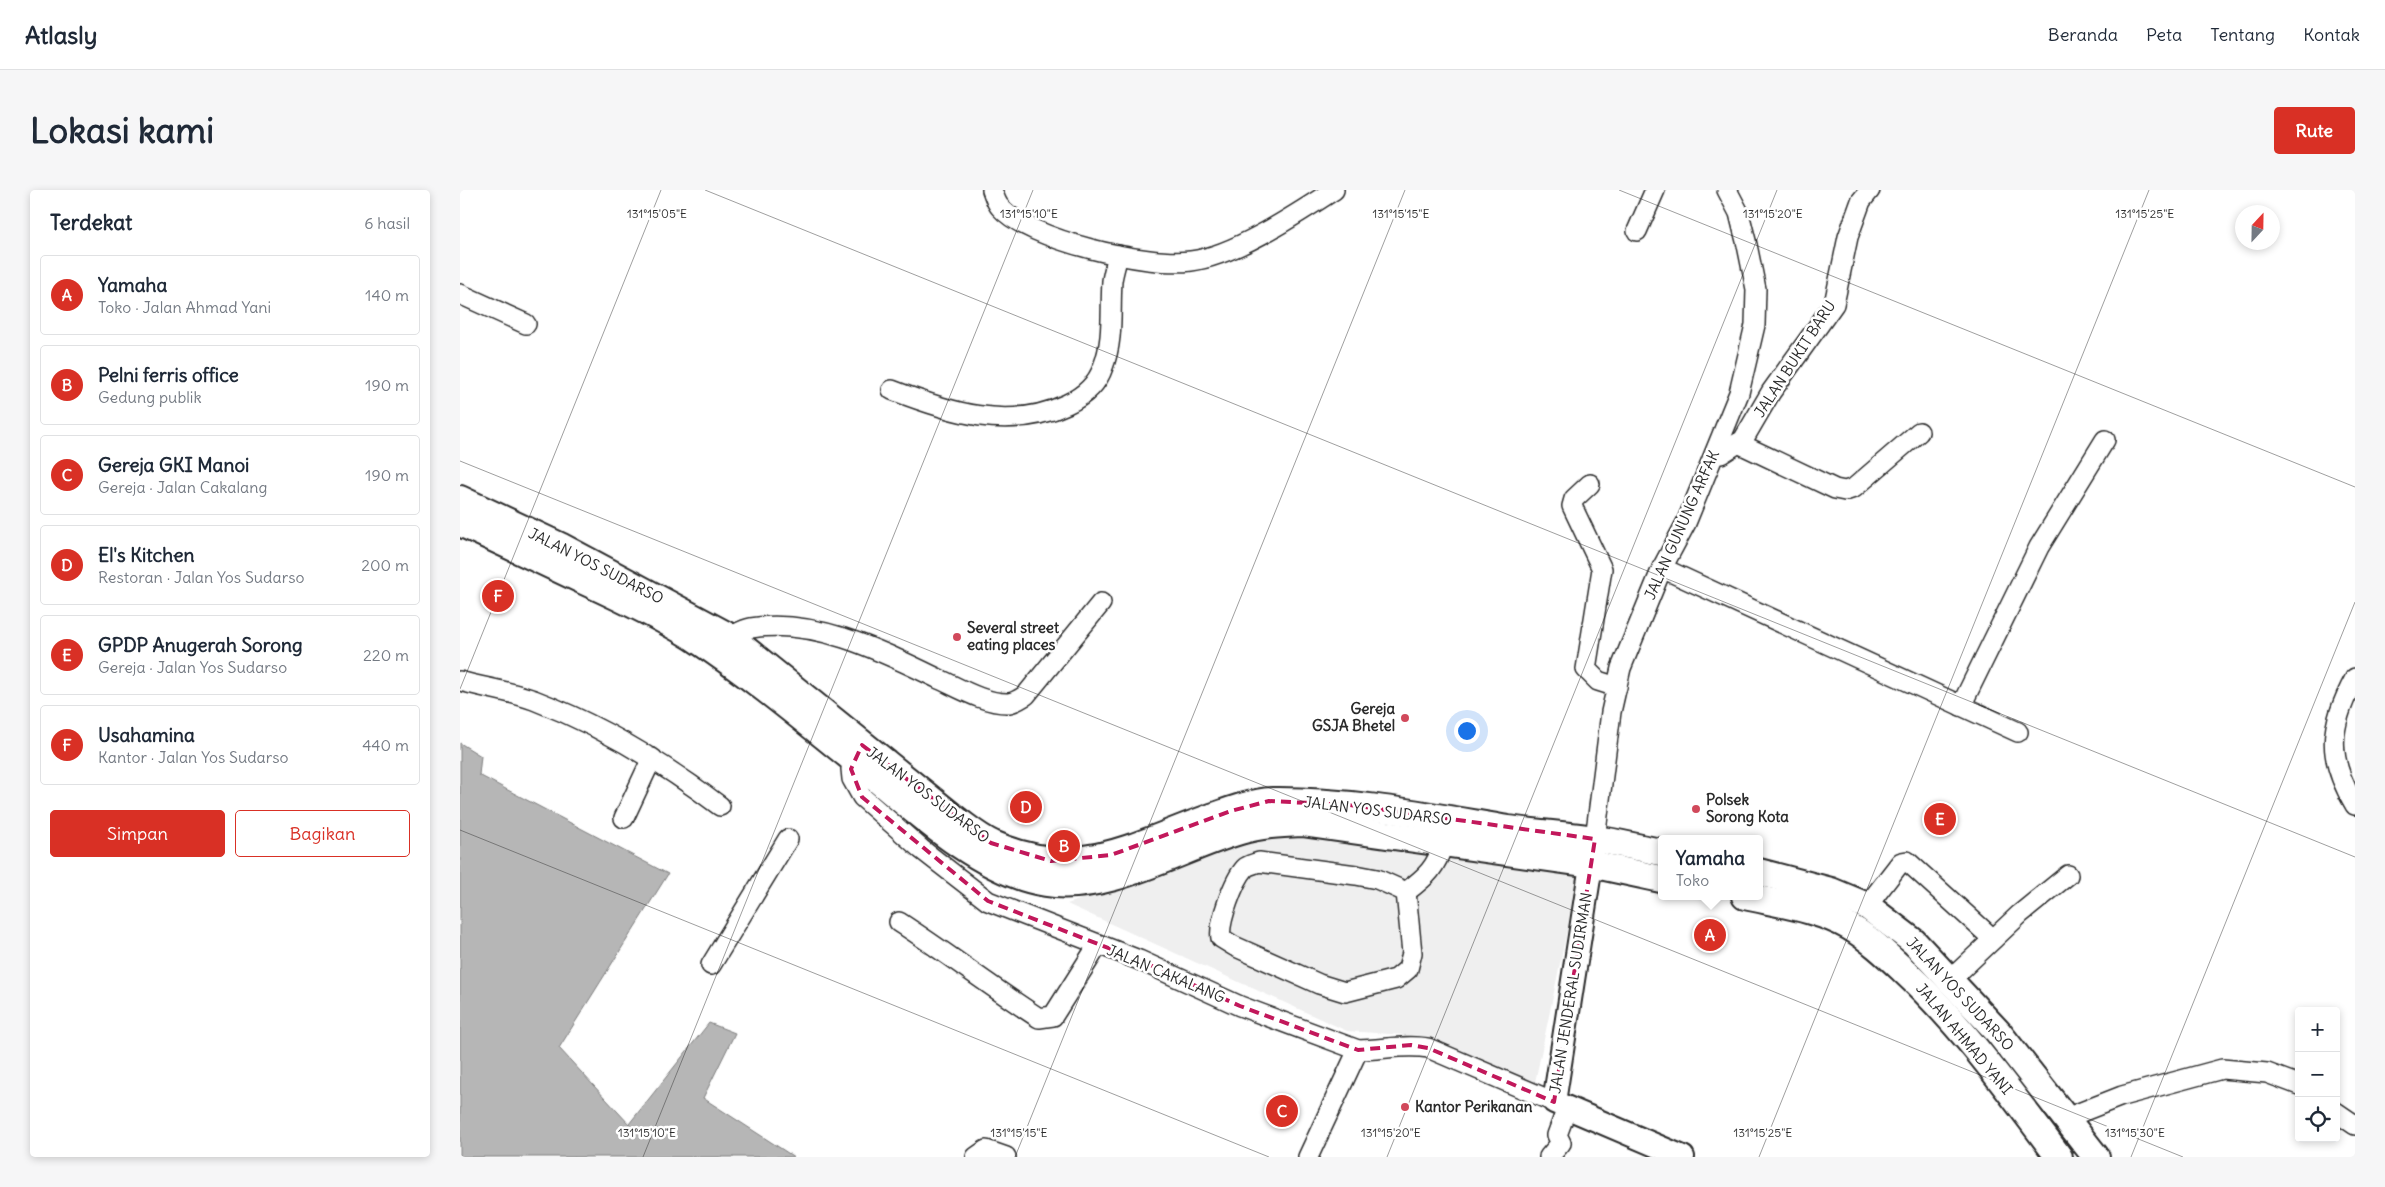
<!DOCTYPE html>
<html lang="id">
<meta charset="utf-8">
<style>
:root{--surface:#fff;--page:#f6f6f7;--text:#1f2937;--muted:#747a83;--line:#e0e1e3;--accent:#d93025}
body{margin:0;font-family:Delius,sans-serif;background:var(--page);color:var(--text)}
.controls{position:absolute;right:15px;bottom:15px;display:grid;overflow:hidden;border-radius:5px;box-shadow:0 2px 8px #0003}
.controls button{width:45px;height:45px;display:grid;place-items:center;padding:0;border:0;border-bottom:1px solid var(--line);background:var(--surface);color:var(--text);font:25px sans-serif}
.compass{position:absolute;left:1775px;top:15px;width:45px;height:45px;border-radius:50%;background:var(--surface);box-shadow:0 2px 8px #0003;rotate:22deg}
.you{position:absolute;left:1006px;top:540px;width:18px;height:18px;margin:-12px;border:4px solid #fff;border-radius:50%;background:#1a73e8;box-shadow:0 0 0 8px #1a73e833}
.badge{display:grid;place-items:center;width:32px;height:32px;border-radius:50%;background:var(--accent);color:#fff;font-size:16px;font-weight:700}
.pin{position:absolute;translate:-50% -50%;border:2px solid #fff;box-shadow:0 1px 5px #0006}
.popup{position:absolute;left:1198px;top:645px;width:105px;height:65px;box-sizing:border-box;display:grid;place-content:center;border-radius:5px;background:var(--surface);filter:drop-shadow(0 1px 4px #0005);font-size:16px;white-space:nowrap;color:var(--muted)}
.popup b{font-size:19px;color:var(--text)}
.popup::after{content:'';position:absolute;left:50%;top:100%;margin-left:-10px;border:10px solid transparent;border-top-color:var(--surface)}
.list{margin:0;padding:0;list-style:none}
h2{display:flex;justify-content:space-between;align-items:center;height:65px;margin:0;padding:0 20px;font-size:21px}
h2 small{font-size:16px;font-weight:400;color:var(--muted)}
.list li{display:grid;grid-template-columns:32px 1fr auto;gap:15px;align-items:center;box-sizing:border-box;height:80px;margin:0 10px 10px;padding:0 10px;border:1px solid var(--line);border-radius:5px}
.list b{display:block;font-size:19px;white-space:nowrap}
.list p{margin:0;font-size:16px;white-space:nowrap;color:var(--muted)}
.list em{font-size:16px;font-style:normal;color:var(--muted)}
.actions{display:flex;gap:10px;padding:15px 20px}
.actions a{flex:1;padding:11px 0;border:1px solid var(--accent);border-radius:5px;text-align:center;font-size:18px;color:var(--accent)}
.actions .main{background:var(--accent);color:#fff}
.icon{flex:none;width:28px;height:28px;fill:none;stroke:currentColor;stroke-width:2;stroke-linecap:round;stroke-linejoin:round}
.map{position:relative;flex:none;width:1895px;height:967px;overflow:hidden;border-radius:5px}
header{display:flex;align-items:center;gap:30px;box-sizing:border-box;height:70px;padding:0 25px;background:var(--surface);border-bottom:1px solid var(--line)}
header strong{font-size:24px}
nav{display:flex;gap:28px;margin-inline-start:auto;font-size:18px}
.intro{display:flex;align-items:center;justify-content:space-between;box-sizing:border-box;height:120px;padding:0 30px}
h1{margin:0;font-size:35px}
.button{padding:12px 22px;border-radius:5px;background:var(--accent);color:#fff;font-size:18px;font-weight:700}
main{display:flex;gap:30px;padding:0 30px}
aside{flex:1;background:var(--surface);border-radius:5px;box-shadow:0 2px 8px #0003}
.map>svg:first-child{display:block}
.built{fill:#efefef}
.water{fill:#b6b6b6;stroke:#7e7e7e}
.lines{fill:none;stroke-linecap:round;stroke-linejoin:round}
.minor-casing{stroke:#2b2b2b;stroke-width:22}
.major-casing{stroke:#2b2b2b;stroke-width:26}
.highway-casing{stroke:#2b2b2b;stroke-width:30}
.minor{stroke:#fff;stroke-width:19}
.major{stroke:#fff;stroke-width:22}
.highway{stroke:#fff;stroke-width:26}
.marked{fill:none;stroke:#c2185b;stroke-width:4;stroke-dasharray:10 6;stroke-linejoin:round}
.ticks{fill:none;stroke:#2b2b2b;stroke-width:1;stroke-opacity:0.45}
.poi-dot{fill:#d1495b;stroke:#fff;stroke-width:2}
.labels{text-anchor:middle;stroke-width:5;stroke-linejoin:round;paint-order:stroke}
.street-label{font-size:15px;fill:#2b2b2b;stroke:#fff}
.poi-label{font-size:15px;font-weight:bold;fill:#2b2b2b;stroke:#fff;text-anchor:start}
.ticks-label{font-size:12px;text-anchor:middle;fill:#2b2b2b;stroke:#fff;stroke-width:5;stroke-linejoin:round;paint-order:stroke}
</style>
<header>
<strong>Atlasly</strong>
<nav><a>Beranda</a><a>Peta</a><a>Tentang</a><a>Kontak</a></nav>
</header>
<div class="intro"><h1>Lokasi kami</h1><a class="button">Rute</a></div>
<main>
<aside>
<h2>Terdekat<small>6 hasil</small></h2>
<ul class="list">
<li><span class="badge">A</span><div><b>Yamaha</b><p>Toko · Jalan Ahmad Yani</p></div><em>140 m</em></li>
<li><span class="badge">B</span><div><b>Pelni ferris office</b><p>Gedung publik</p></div><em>190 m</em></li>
<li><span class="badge">C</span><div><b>Gereja GKI Manoi</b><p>Gereja · Jalan Cakalang</p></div><em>190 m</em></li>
<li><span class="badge">D</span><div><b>El's Kitchen</b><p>Restoran · Jalan Yos Sudarso</p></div><em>200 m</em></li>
<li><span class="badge">E</span><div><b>GPDP Anugerah Sorong</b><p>Gereja · Jalan Yos Sudarso</p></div><em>220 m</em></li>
<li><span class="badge">F</span><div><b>Usahamina</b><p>Kantor · Jalan Yos Sudarso</p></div><em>440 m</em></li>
</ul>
<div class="actions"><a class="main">Simpan</a><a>Bagikan</a></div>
</aside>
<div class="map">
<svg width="1895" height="967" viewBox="0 0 1895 967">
<rect width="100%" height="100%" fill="#fff"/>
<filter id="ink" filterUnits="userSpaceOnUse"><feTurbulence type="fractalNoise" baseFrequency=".02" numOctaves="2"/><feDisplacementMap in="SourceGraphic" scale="10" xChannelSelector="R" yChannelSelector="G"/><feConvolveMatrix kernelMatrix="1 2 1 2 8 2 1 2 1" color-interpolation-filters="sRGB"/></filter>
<g filter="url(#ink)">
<!-- built -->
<polygon class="built" points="830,637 1121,674 1074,897 958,846 887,841 607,714"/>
<!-- water -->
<polygon class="water" points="0,553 21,566 19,585 208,684 99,858 169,934 249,833 275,843 243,908 334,967 0,967"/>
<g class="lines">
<!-- minor casing -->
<g class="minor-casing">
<g id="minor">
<path d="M532 0C534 5 536 13 540 17 568 50 688 77 731 71 774 66 837 24 874 0"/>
<polyline points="1177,41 1195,0"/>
<polyline points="0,104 66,134"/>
<path d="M432 200C489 222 549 242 607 214 624 206 637 195 643 177 654 149 650 121 652 91 653 83 656 74 658 65"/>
<polyline points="1278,253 1375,299 1385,301 1394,298 1459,242"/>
<polyline points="1255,265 1261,264 1283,250 1311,202 1374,114 1388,47 1401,11 1410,0"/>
<polyline points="1130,294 1114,309 1112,316 1142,379 1126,479 1138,491 1157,497"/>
<polyline points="1202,378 1558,542"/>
<path d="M270 447C276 444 284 439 291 438 356 428 421 461 477 488 499 498 525 514 549 513 556 512 561 508 566 505L641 413"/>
<path d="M1895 488C1869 536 1866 567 1895 615"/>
<path d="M0 491C24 498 50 501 74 510 142 536 203 573 260 616"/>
<polyline points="1501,516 1579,357 1645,250"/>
<path d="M397 562 393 569 391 579 392 589 402 607 461 659 528 711 679 770 780 816 898 860C922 860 944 854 968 858L1094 912"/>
<polyline points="164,628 192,568"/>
<polyline points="1135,649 1151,522 1161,478 1202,378 1226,333 1279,203 1295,135 1296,99 1287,55 1279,23 1267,0"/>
<path d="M799 672 896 685 917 689 946 702 952 763 948 779 936 789 885 802 859 794 774 756 761 748C758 733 774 690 785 678 788 675 794 674 799 672Z"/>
<path d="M946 702C967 686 976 678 984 652"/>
<polyline points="1407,716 1441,672 1447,671 1533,749"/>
<path d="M439 732C487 763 531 797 579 828L593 826 638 755"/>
<polyline points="251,775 328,649"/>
<polyline points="1490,790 1560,724 1608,685"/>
<polyline points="1876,922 1895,935"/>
<polyline points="1606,928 1662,906 1762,879 1807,883 1839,895"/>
<polyline points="516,967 526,960 546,967"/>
<polyline points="848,967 898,860"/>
<polyline points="1089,967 1101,953 1097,945 1107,918"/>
</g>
</g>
<!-- major casing -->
<g class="major-casing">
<polyline id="major" points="1134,656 1094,912 1223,967"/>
</g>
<!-- highway casing -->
<g class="highway-casing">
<g id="highway">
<path d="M0 309 100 356 270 447 498 631C509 639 521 649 533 654 616 691 669 657 746 629 766 622 790 612 812 611 891 610 970 626 1048 639 1077 643 1106 645 1135 649 1157 652 1179 658 1201 662"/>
<path d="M0 333C42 352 84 372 126 392 163 409 199 426 233 447 289 484 342 528 394 570 446 613 518 683 586 693 650 703 720 658 780 641 800 635 820 634 842 633L1131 674 1201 689"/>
<polyline points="1299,682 1371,701 1407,716 1454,752 1538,842 1636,967"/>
<path d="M1285 706C1320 714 1359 719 1390 737 1410 749 1427 765 1443 780 1503 836 1550 902 1599 967"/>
</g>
</g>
<!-- minor -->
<use href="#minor" class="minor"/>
<!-- major -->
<use href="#major" class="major"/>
<!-- highway -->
<use href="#highway" class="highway"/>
</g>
</g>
<!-- marked area -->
<path class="marked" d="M402 555 531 653 591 671 651 665 771 621 809 611 890 615 1135 649 1094 912 968 858 951 855 898 860 780 816 679 770 528 711 402 607 391 579Z"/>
<!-- ticks -->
<path class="ticks" d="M245 0 1895 667M1159 0 1895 297M0 271 1723 967M0 499 201 0M0 640 809 967M183 967 573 0M555 967 945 0M927 967 1317 0M1299 967 1689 0M1671 967 1895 412"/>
<!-- markers -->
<g class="poi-dot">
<circle cx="497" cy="447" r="5"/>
<circle cx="945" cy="528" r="5"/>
<circle cx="1236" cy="619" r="5"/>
<circle cx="945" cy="917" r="5"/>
</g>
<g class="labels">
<!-- street labels -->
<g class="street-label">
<text transform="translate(1335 169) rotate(-57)" y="5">JALAN BUKIT BARU</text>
<text transform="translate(1222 335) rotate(-66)" y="5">JALAN GUNUNG ARFAK</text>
<text transform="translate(136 376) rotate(27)" y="5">JALAN YOS SUDARSO</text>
<text transform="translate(468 605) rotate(37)" y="5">JALAN YOS SUDARSO</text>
<text transform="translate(918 621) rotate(7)" y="5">JALAN YOS SUDARSO</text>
<text transform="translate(706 784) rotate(23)" y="5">JALAN CAKALANG</text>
<text transform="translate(1111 803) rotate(-81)" y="5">JALAN JENDERAL SUDIRMAN</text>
<text transform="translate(1500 804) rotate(47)" y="5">JALAN YOS SUDARSO</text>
<text transform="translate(1504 849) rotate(50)" y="5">JALAN AHMAD YANI</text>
</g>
<!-- poi labels -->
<g class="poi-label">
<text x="507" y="443">Several street<tspan x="507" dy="17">eating places</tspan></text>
<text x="935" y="524" text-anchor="end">Gereja<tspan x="935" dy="17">GSJA Bhetel</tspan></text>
<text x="1246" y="615">Polsek<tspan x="1246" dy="17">Sorong Kota</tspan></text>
<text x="955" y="922">Kantor Perikanan</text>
</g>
</g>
<g class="ticks-label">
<text x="197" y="28">131°15'05"E</text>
<text x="569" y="28">131°15'10"E</text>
<text x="941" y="28">131°15'15"E</text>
<text x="1313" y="28">131°15'20"E</text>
<text x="1685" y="28">131°15'25"E</text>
<text x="187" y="947">131°15'10"E</text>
<text x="559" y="947">131°15'15"E</text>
<text x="931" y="947">131°15'20"E</text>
<text x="1303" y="947">131°15'25"E</text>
<text x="1675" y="947">131°15'30"E</text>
</g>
</svg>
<div class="controls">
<button>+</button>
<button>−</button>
<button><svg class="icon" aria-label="locate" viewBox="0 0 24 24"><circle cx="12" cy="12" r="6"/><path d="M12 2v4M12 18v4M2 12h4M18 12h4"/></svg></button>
</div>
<svg class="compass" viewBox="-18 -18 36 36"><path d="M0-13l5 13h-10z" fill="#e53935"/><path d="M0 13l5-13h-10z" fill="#747a83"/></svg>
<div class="you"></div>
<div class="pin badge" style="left:1250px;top:745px">A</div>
<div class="popup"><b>Yamaha</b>Toko</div>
<div class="pin badge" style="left:604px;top:656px">B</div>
<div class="pin badge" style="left:822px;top:921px">C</div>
<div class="pin badge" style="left:566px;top:617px">D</div>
<div class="pin badge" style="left:1480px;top:629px">E</div>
<div class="pin badge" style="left:38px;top:406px">F</div>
</div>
</main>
